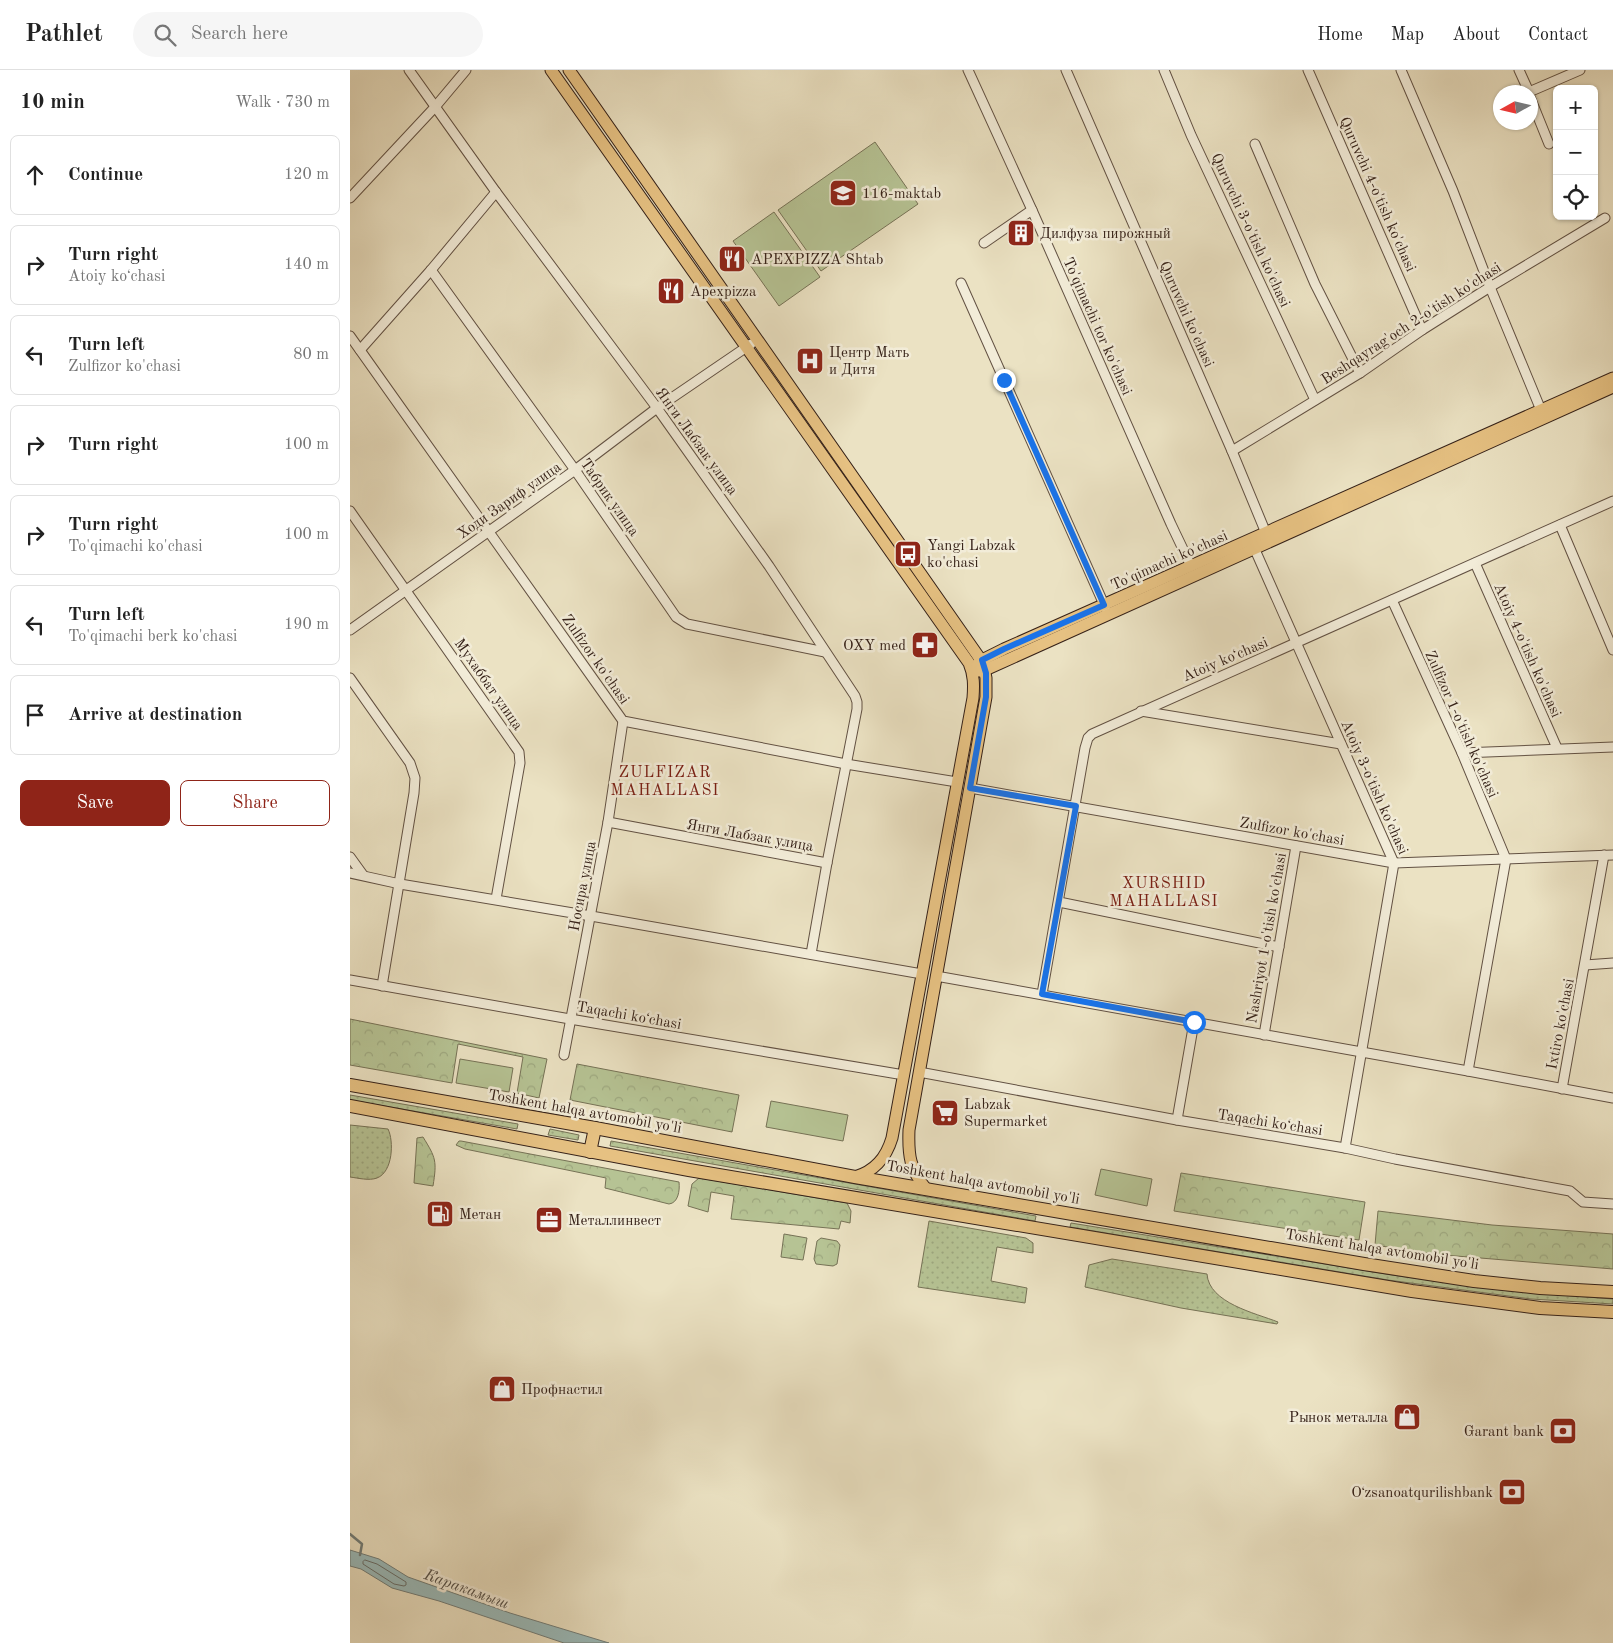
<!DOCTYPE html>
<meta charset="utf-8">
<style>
:root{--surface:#fff;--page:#f6f6f6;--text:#222;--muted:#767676;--line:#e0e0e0;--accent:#8f2418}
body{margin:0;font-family:"Old Standard TT",serif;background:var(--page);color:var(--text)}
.controls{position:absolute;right:15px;top:15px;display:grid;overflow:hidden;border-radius:8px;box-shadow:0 1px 4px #0004}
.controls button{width:45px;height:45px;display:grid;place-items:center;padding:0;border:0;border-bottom:1px solid var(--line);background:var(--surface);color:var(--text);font:25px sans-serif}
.compass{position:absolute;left:1143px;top:15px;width:45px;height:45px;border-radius:50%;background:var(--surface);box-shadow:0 1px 4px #0004;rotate:262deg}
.stop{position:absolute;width:15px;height:15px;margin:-11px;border:4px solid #1a73e8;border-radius:50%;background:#fff}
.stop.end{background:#1a73e8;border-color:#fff;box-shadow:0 1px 5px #0008}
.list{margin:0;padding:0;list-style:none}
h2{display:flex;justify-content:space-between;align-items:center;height:65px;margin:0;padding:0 20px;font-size:21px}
h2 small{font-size:16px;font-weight:400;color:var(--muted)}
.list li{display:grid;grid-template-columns:32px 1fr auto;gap:15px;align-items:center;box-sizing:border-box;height:80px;margin:0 10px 10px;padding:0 10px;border:1px solid var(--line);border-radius:8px}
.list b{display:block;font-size:19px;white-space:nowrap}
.list p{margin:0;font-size:16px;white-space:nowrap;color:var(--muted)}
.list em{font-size:16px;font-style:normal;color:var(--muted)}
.actions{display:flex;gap:10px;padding:15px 20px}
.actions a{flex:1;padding:11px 0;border:1px solid var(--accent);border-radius:8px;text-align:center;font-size:18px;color:var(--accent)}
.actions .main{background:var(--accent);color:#fff}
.icon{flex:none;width:28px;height:28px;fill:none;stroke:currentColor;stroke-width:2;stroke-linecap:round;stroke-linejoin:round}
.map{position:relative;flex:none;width:1263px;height:1573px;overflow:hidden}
header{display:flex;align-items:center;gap:30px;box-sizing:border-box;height:70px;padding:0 25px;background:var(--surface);border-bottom:1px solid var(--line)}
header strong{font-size:24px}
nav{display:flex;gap:28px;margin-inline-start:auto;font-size:18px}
.search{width:350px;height:45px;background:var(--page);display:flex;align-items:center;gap:12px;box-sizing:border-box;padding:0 18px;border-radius:28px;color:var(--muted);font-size:19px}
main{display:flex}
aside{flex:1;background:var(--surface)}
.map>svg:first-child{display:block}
.grass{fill:url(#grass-dots);stroke:#767256}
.forest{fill:url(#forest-crowns);stroke:#767256}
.pitch{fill:#b6c394;stroke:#767256}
.water{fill:#9bbcbc;stroke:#727e7a}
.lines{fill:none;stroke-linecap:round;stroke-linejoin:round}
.shore{stroke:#686e6a;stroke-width:1}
.stream{stroke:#727e7a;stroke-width:2.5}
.minor-casing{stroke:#625143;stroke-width:11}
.major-casing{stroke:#352118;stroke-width:13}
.highway-casing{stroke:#352118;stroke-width:14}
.minor{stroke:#f2ecd8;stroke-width:9}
.major{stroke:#e6c182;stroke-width:11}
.highway{stroke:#e6c182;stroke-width:12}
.route{stroke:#1a73e8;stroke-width:6}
.labels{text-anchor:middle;stroke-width:5;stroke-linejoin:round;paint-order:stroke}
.poi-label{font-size:15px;fill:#352118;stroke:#f2ecd8;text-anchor:start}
.street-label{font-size:15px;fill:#352118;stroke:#f2ecd8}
.neighbourhood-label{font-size:16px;letter-spacing:1px;fill:#7a1f14;stroke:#f2ecd8}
.water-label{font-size:16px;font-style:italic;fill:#545049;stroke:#f2ecd8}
</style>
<header>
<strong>Pathlet</strong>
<div class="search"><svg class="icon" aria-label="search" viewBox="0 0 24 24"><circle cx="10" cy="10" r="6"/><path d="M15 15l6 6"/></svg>Search here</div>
<nav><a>Home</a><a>Map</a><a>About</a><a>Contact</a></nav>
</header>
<main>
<aside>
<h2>10 min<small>Walk · 730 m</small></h2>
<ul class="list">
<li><svg class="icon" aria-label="ahead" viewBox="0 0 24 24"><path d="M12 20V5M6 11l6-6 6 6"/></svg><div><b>Continue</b></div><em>120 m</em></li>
<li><svg class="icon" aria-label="right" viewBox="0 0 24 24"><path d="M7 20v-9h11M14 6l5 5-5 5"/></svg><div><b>Turn right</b><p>Atoiy koʻchasi</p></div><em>140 m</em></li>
<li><svg class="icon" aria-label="left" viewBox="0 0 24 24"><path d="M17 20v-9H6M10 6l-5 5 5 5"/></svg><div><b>Turn left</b><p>Zulfizor ko'chasi</p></div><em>80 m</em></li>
<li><svg class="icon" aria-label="right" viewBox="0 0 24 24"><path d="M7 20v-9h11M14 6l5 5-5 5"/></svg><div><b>Turn right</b></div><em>100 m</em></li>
<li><svg class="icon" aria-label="right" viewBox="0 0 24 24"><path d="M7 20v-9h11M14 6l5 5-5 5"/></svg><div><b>Turn right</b><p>To'qimachi ko'chasi</p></div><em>100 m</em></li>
<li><svg class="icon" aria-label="left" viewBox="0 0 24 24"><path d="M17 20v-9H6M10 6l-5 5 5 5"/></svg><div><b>Turn left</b><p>To'qimachi berk ko'chasi</p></div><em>190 m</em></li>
<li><svg class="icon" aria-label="arrive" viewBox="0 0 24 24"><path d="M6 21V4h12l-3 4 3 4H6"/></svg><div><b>Arrive at destination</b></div></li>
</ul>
<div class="actions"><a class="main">Save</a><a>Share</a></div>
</aside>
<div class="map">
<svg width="1263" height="1573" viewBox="0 0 1263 1573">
<defs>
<pattern id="grass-dots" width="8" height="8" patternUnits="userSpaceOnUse" patternTransform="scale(1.25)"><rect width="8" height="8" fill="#b6c394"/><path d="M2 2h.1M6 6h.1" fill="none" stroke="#9da77f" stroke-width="1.8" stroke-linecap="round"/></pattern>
<pattern id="forest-crowns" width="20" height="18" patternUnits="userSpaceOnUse" patternTransform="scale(1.25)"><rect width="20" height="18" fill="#b6c394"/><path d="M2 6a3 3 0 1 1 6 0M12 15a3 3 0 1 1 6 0" fill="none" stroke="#9da77f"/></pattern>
</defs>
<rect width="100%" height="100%" fill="#ebe2c3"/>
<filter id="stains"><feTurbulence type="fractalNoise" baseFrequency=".004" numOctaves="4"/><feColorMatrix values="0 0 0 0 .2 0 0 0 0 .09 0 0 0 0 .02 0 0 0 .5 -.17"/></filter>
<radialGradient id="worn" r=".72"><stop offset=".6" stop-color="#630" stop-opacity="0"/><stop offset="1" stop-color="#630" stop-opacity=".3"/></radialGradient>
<!-- grass -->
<g class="grass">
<polygon points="0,1025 168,1054 167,1059 0,1030"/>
<path d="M0 1055 38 1059C44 1071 43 1102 27 1108 19 1111 8 1108 0 1107Z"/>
<polygon points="200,1059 229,1065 228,1070 198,1065"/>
<polygon points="261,1071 686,1146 685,1151 260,1076"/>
<polygon points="579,1151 676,1168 683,1173 683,1183 647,1177 641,1211 677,1218 675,1233 568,1217"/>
<polygon points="721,1153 1049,1206 1159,1221 1263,1229 1263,1234 1181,1229 1038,1210 720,1157"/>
<path d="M762 1189 857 1204C859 1233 905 1243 928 1252L927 1254 831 1238 735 1217 739 1195Z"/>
</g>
<!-- forest -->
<g class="forest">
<polygon points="0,949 197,989 189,1028 167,1023 173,987 108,974 102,1013 0,995"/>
<polygon points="227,994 389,1025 382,1062 220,1030"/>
<path d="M73 1067C86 1088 87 1091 83 1116L64 1113 67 1068Z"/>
<path d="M109 1071H111L329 1112C330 1121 328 1133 319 1134L255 1118 256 1108 115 1079 106 1075Z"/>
<polygon points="831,1103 1015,1132 1009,1170 824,1141"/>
<polygon points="349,1108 497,1133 501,1141 500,1153 491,1151 489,1159 381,1149 384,1126 361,1122 358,1142 338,1136 342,1114"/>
<polygon points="1028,1141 1142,1155 1263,1164 1263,1199 1082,1184 1025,1175"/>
<polygon points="434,1164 457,1168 453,1190 431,1187"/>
<polygon points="471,1168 487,1171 490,1175 487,1194 483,1196 466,1194 464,1189 467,1171"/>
</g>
<!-- pitch -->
<g class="pitch">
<polygon points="525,72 568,134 471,201 428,140"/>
<polygon points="424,142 470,207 429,236 383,171"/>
<polygon points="110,989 163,998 159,1022 106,1013"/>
<polygon points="421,1031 498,1045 493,1071 416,1057"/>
<polygon points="751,1099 802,1109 797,1136 745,1125"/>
</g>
<!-- water -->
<polygon class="water" points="0,1480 29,1489 58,1507 160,1543 259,1573 214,1573 89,1531 42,1518 11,1499 0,1496"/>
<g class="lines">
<!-- shore -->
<polygon class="shore" points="15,1490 27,1494 56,1512 56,1515 54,1516 44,1514 13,1494 13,1492"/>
<!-- stream -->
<polyline class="stream" points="0,1464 12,1474 10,1485"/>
<!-- minor casing -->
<g class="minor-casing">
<g id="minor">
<polyline points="59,0 146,122 307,338 419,496 505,626 507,632 507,639 477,793 461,884"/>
<polyline points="618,0 682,140 821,454 841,496"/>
<polyline points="716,0 882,381 918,468"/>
<polyline points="814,0 841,65 965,330"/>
<polyline points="958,0 1072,260"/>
<polyline points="1051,0 1103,121 1140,217 1193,345"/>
<polyline points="1169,0 1179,22"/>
<polyline points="1179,22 1230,0"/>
<polyline points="1180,27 1199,74"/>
<polyline points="905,74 965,214 1010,303"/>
<polyline points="0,128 85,37 116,0"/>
<polyline points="634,173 682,140"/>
<polyline points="81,200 225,400 326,547 337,554 475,582"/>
<polyline points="611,213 756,539"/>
<polyline points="0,266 273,651 496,694 607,712"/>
<polyline points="10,280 81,200 146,122"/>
<polyline points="882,381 1010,303 1072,260 1140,217 1255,148"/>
<polyline points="0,441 169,682 170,693 146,829"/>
<polyline points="1210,455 1263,580"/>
<polyline points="902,473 1044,793 995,1078"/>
<polyline points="1125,493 1207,678"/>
<polyline points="1042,530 1112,683 1156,789 1118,1001"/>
<polyline points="0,560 225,400 307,338 401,274"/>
<polyline points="0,608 60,693 65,708 64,723 32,916"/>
<polyline points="791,641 991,674"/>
<polyline points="1112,683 1263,677"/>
<polyline points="620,718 1044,793 1263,785"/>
<polyline points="258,752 477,793"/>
<polyline points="0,787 13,805"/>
<polyline points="0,803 50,814 241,846 572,904"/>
<polyline points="709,832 929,877"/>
<polyline points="1235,895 1263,893"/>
<polyline points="586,906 1118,1001 1263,1028"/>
<polyline points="0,910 220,949 554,1005"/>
<polyline points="692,924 735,678 738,668 742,664 1263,431"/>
<polyline points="914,965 946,776"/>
<polyline points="214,985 258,752 273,651"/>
<polyline points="569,1002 827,1050 995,1078 1045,1089 1220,1121 1233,1132 1263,1134"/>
<polyline points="1212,1019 1254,785"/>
<polyline points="827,1050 844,952"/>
</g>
</g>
<!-- major casing -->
<g class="major-casing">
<g id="major">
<path d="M201 0 619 593C624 605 624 615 623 628L542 1068C536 1088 525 1101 505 1107"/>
<path d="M219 0 633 593 636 608V627L559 1060C558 1086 560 1099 576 1119"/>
<polyline points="627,595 632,590 654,579 1263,308"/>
<polyline points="629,601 635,600 1263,317"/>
</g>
</g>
<!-- highway casing -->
<g class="highway-casing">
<g id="highway">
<polyline points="0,1015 245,1058 505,1107 1014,1194 1124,1211 1190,1218 1263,1222"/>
<polyline points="0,1036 339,1100 1062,1221 1190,1238 1263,1242"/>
<polyline points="240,1082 245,1058"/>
</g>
</g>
<!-- minor -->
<use href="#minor" class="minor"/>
<!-- major -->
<use href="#major" class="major"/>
<!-- highway -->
<use href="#highway" class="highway"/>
</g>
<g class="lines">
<!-- route -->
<polyline class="route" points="654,310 754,535 654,579 632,590 636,603 636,627 620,718 726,736 692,924 844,952"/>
</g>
<!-- icons -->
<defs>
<g id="school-square" transform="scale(1.4375)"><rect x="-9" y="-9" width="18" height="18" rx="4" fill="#8f2418" stroke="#f2ecd8"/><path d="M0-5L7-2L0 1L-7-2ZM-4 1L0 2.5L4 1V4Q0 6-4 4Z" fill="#fff"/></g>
<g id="building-square" transform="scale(1.4375)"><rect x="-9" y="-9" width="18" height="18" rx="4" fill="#8f2418" stroke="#f2ecd8"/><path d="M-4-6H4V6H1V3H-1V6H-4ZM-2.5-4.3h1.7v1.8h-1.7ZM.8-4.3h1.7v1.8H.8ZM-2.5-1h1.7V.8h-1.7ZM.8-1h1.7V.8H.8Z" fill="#fff"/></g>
<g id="restaurant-square" transform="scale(1.4375)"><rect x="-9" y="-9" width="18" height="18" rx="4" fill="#8f2418" stroke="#f2ecd8"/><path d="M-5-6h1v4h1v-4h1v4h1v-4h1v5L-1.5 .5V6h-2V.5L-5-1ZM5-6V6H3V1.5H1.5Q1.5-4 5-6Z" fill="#fff"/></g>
<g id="hospital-square" transform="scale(1.4375)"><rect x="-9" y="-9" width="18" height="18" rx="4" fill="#8f2418" stroke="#f2ecd8"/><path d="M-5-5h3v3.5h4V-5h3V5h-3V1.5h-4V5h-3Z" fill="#fff"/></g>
<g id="bus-square" transform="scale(1.4375)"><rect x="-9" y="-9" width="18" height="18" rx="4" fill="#8f2418" stroke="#f2ecd8"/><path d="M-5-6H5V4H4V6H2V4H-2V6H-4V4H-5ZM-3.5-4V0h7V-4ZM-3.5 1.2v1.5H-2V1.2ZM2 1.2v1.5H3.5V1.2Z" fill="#fff"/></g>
<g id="pharmacy-square" transform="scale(1.4375)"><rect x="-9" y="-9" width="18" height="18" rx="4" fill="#8f2418" stroke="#f2ecd8"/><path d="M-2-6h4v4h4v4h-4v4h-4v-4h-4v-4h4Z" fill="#fff"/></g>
<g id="supermarket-square" transform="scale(1.4375)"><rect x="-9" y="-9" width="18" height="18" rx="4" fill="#8f2418" stroke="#f2ecd8"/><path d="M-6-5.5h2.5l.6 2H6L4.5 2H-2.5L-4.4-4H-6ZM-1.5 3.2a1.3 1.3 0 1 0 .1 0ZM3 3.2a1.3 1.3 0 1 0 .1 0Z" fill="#fff"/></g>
<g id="fuel-square" transform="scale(1.4375)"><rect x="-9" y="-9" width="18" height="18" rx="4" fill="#8f2418" stroke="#f2ecd8"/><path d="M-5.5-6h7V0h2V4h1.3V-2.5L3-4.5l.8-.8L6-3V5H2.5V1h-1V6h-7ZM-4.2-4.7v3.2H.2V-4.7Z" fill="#fff"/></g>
<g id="office-square" transform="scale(1.4375)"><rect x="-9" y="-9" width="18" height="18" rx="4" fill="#8f2418" stroke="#f2ecd8"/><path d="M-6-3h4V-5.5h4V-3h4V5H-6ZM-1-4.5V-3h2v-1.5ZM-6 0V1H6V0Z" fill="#fff"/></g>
<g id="shop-square" transform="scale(1.4375)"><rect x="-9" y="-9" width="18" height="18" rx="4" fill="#8f2418" stroke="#f2ecd8"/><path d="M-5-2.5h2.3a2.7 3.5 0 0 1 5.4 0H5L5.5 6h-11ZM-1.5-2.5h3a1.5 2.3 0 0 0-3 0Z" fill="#fff"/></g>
<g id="bank-square" transform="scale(1.4375)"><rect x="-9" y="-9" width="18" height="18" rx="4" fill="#8f2418" stroke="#f2ecd8"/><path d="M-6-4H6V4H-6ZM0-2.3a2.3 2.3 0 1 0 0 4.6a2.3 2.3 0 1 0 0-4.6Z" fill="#fff"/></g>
</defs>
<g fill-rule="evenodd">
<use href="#school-square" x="493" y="123"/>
<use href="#building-square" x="671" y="163"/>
<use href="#restaurant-square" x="382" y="189"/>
<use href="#restaurant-square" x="321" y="221"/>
<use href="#hospital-square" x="460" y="291"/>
<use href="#bus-square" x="558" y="484"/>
<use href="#pharmacy-square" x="575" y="575"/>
<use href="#supermarket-square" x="595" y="1043"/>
<use href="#fuel-square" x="90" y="1144"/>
<use href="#office-square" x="199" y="1150"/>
<use href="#shop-square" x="152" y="1319"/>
<use href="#shop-square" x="1057" y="1347"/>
<use href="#bank-square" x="1213" y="1361"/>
<use href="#bank-square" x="1162" y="1422"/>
</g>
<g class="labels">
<!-- poi labels -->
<g class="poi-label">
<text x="512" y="128">116-maktab</text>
<text x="690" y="168">Дилфуза пирожный</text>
<text x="401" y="194">APEXPIZZA Shtab</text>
<text x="340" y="226">Apexpizza</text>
<text x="479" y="287">Центр Мать<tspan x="479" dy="17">и Дитя</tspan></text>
<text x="577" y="480">Yangi Labzak<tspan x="577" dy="17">ko'chasi</tspan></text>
<text x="556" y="580" text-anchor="end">OXY med</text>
<text x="614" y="1039">Labzak<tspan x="614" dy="17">Supermarket</tspan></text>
<text x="109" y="1149">Метан</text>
<text x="218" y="1155">Металлинвест</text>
<text x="171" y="1324">Профнастил</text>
<text x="1038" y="1352" text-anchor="end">Рынок металла</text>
<text x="1194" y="1366" text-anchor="end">Garant bank</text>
<text x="1143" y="1427" text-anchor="end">Oʻzsanoatqurilishbank</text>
</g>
<!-- street labels -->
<g class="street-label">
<text transform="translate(1028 124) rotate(66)" y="5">Quruvchi 4-o'tish ko'chasi</text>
<text transform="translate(901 160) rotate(65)" y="5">Quruvchi 3-o'tish ko'chasi</text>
<text transform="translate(837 244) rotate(66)" y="5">Quruvchi ko'chasi</text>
<text transform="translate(1061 253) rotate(-33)" y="5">Beshqayrag'och 2-o'tish ko'chasi</text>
<text transform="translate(748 256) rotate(66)" y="5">To'qimachi tor ko'chasi</text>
<text transform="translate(347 371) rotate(54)" y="5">Янги Лабзак улица</text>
<text transform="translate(260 427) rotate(55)" y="5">Табрик улица</text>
<text transform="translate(159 430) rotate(-35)" y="5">Ходи Зариф улица</text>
<text transform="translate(819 490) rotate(-24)" y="5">To'qimachi ko'chasi</text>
<text transform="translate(1178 580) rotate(66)" y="5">Atoiy 4-o'tish ko'chasi</text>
<text transform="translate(246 589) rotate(55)" y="5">Zulfizor ko'chasi</text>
<text transform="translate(875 589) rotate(-23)" y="5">Atoiy koʻchasi</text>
<text transform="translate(139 614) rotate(55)" y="5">Мухаббат улица</text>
<text transform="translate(1112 654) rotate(66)" y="5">Zulfizor 1-o'tish ko'chasi</text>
<text transform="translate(1025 717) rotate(66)" y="5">Atoiy 3-o'tish ko'chasi</text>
<text transform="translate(942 761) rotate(10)" y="5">Zulfizor ko'chasi</text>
<text transform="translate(400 765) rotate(10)" y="5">Янги Лабзак улица</text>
<text transform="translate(232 816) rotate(-79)" y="5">Носира улица</text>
<text transform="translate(916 868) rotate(-80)" y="5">Nashriyot 1-o'tish ko'chasi</text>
<text transform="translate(279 945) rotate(10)" y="5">Taqachi koʻchasi</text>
<text transform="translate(1210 954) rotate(-79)" y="5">Ixtiro ko'chasi</text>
<text transform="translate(235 1041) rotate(10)" y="5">Toshkent halqa avtomobil yo'li</text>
<text transform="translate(920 1052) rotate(9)" y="5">Taqachi koʻchasi</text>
<text transform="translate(633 1112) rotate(10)" y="5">Toshkent halqa avtomobil yo'li</text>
<text transform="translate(1032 1179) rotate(9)" y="5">Toshkent halqa avtomobil yo'li</text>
</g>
<!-- neighbourhood labels -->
<g class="neighbourhood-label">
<text x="315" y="707">ZULFIZAR<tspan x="315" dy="18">MAHALLASI</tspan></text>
<text x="814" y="818">XURSHID<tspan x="814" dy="18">MAHALLASI</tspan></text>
</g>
<!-- water labels -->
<g class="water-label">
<text transform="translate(117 1518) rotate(20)" y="6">Каракамыш</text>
</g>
</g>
<rect width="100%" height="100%" filter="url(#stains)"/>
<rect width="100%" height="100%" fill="url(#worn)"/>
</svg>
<div class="controls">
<button>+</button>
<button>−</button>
<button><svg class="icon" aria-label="locate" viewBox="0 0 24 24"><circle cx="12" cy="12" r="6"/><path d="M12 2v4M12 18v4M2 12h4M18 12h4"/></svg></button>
</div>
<svg class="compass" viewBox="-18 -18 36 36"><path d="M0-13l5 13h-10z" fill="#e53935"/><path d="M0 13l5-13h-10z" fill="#767676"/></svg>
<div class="stop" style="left:844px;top:952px"></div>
<div class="stop end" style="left:654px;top:310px"></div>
</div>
</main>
